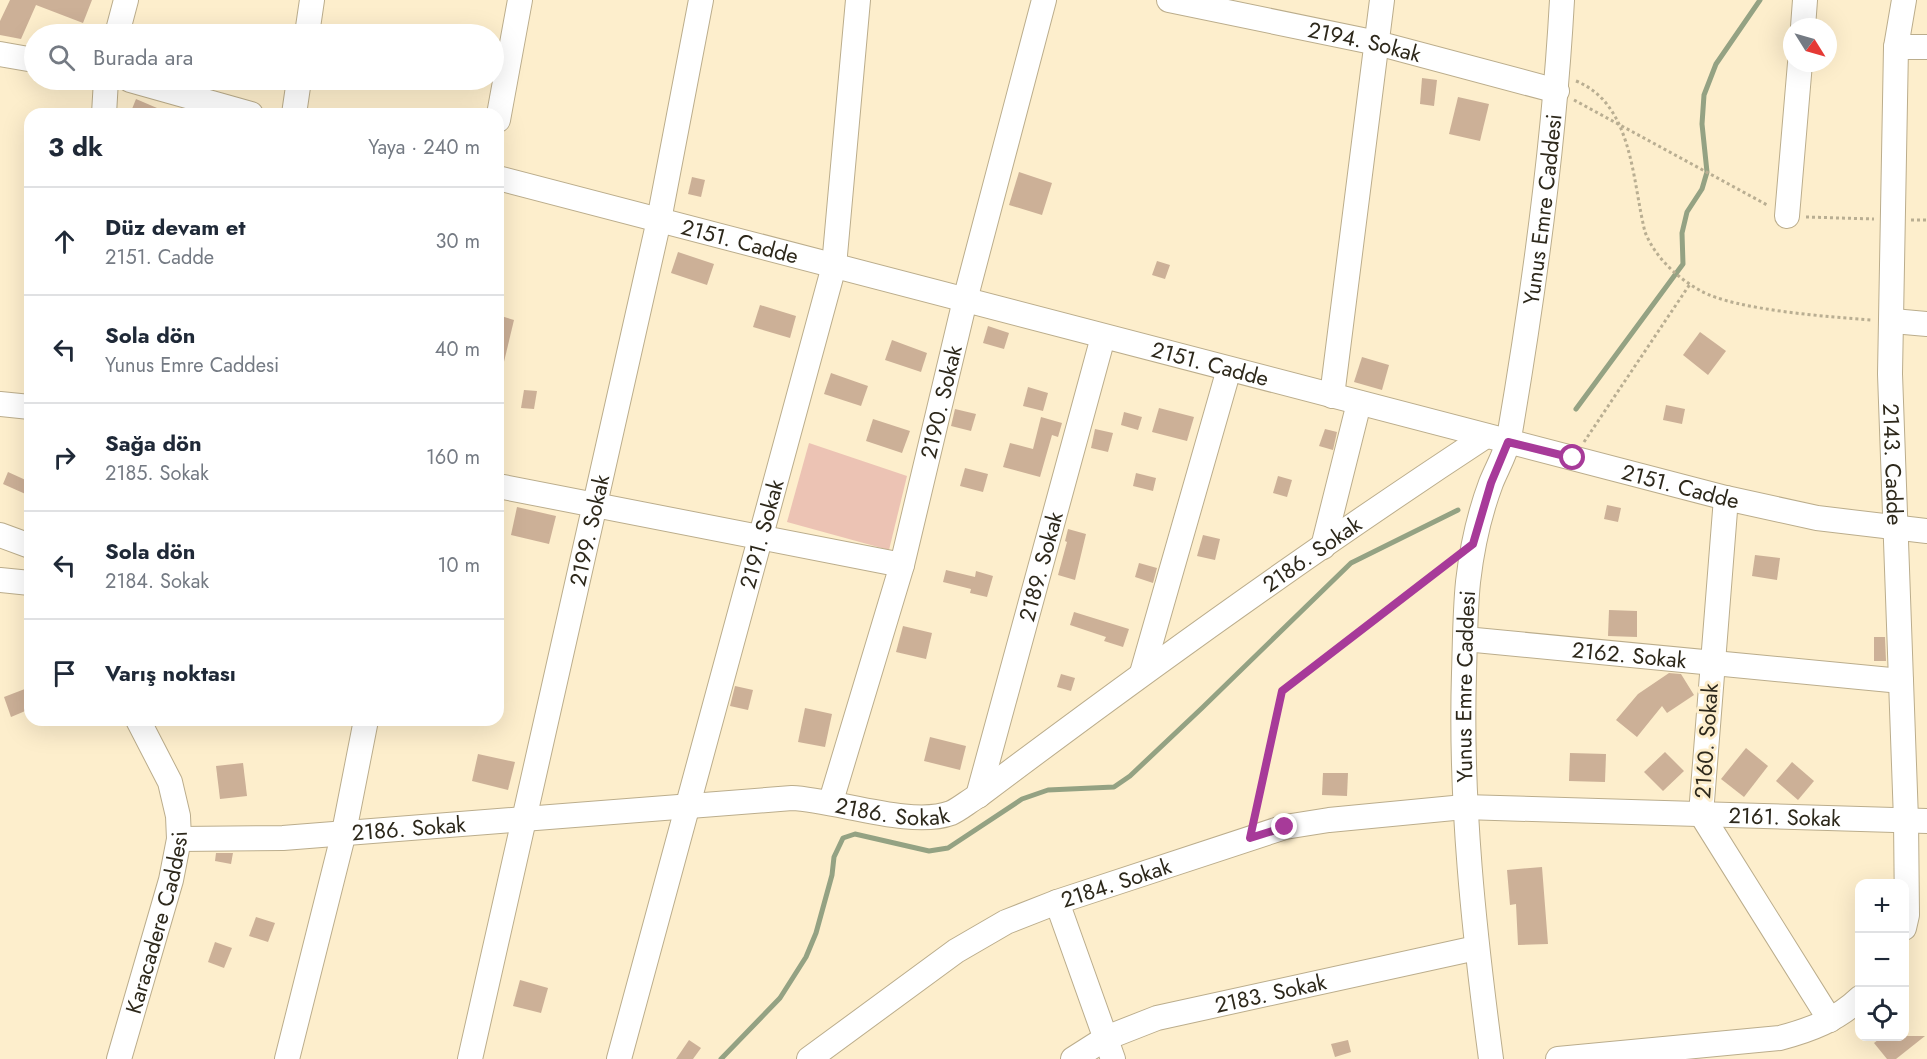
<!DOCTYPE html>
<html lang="tr">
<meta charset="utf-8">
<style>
:root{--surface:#fff;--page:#f2f2f3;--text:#1f2937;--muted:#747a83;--line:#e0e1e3}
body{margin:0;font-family:Jost,sans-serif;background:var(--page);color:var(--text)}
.controls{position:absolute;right:18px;bottom:18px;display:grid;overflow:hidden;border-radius:12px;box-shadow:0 6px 24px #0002}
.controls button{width:54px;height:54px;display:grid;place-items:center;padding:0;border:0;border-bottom:2px solid var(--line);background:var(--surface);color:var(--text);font:30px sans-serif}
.compass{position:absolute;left:1783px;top:18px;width:54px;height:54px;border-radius:50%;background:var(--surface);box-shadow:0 6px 24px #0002;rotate:127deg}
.stop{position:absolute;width:18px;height:18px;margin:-14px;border:4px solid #a73a99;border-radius:50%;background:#fff}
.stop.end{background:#a73a99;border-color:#fff;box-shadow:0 2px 6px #0008}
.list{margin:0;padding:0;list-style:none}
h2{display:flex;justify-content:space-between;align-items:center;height:78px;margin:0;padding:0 24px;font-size:26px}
h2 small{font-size:20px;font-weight:400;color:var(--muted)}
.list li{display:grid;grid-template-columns:39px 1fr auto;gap:18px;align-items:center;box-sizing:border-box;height:108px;padding:0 24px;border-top:2px solid var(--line)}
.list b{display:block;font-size:22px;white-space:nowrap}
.list p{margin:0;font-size:20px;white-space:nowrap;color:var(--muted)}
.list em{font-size:20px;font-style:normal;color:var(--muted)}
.icon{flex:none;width:33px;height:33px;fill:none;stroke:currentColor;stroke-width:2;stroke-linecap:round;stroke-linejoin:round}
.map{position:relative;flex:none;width:1927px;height:1059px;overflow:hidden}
.search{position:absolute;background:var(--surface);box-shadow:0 6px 24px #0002;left:24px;top:24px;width:480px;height:66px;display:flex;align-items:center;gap:15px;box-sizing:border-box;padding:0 21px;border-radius:33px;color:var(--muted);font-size:22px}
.panel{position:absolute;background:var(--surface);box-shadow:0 6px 24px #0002;left:24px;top:108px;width:480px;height:618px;border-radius:18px}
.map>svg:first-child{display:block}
.green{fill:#ecc3b4}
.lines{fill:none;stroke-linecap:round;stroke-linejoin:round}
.stream{stroke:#94a283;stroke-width:5}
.building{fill:#ccb097}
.minor-casing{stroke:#bbad8c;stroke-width:26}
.path{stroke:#b9ae92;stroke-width:3;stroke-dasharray:3 3;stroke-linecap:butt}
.minor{stroke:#fff;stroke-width:24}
.route{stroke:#a73a99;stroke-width:8}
.labels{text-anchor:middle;stroke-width:6;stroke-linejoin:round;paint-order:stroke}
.street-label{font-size:22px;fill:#2d281b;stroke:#fdeecc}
</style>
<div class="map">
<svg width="1927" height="1059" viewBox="0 0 1927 1059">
<rect width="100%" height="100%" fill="#fdeecc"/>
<!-- green -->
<polygon class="green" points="809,443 907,476 889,550 787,522"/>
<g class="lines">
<!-- stream -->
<g class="stream">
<polyline points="1576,409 1683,264 1682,233 1687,212 1702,189 1707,172 1702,124 1704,95 1716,64 1760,0"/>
<polyline points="721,1059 780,998 806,957 816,933 832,875 834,857 843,838 855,834 929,851 948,848 1022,799 1048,790 1114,787 1130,776 1202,708 1351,563 1458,510"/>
</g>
</g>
<!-- building -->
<g class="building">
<polygon points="10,0 92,0 83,23 36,5 21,39 0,35 0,21"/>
<polygon points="1422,78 1437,80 1434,106 1420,104"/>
<polygon points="1458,97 1489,104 1480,141 1449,134"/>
<polygon points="136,99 171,114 130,114"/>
<polygon points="1019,172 1052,183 1042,215 1009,205"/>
<polygon points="692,177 705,180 701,197 688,194"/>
<polygon points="678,252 714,264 707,285 671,273"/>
<polygon points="1157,261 1170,265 1165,279 1152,275"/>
<polygon points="760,305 796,316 790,338 753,327"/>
<polygon points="498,315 514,320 503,366 498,366"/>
<polygon points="988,326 1009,333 1004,349 983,343"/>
<polygon points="1700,332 1726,351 1708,375 1683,355"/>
<polygon points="892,340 927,353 921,372 885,360"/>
<polygon points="1362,357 1389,365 1382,390 1354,382"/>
<polygon points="831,373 868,386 861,406 824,394"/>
<polygon points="1028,387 1048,393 1043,411 1023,406"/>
<polygon points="524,390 537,391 534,409 521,408"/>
<polygon points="1666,405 1685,409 1682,424 1663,420"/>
<polygon points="1159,408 1194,417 1187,441 1152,432"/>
<polygon points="955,409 976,414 971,431 951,426"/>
<polygon points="1124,412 1142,417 1138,430 1121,425"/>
<polygon points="1041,417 1062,423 1058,437 1052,435 1040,477 1003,467 1010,443 1033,449"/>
<polygon points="873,419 910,431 902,453 866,441"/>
<polygon points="1095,429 1113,433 1108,452 1091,448"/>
<polygon points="1325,429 1337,432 1333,450 1319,446"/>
<polygon points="965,468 988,474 983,492 960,486"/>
<polygon points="8,472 30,482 30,496 3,484"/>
<polygon points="1136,473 1156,478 1153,491 1133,486"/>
<polygon points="1278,476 1292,480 1287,497 1273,493"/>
<polygon points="1607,505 1621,508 1618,522 1604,519"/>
<polygon points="517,507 556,516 549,544 511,535"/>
<polygon points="1068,529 1086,534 1075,580 1058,575 1067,542 1065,541"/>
<polygon points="1203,535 1220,539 1215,560 1197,556"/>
<polygon points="1755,555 1780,558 1777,580 1752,576"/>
<polygon points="1139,563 1157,568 1153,583 1135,577"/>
<polygon points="946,570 975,577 976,571 993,576 987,597 970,593 971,589 943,582"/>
<polygon points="1609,610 1637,611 1637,637 1608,636"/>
<polygon points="1074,612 1129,629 1123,647 1104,641 1106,637 1070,625"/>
<polygon points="903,626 932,633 926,659 896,652"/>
<polygon points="1874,637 1885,637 1886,661 1874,661"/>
<polygon points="1669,673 1681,674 1694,695 1667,713 1662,706 1637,737 1616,720 1638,694"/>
<polygon points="1061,674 1075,678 1071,691 1057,687"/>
<polygon points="735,686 753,690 748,710 730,706"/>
<polygon points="30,687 30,709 11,717 4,697"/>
<polygon points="805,708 832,714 825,747 798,742"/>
<polygon points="930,737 966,746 960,770 924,761"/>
<polygon points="1746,748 1768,766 1744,797 1721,779"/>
<polygon points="1665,752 1684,771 1663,791 1644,772"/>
<polygon points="1570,753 1606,754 1605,782 1569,781"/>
<polygon points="478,754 515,762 508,790 472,781"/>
<polygon points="1792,762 1814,781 1798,800 1776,781"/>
<polygon points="243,763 247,796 220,799 216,766"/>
<polygon points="1323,773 1348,773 1347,796 1322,795"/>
<polygon points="216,853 233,853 231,864 215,861"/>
<polygon points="1542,867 1548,944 1518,945 1516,904 1510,905 1507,870"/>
<polygon points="256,917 275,923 268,942 249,936"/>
<polygon points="215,942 232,948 224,968 208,962"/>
<polygon points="520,980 548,988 541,1013 513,1006"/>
<polygon points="1883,1036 1925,1036 1896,1059 1887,1059 1874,1043"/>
<polygon points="689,1040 701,1048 693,1059 676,1059"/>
<polygon points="1348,1040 1351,1052 1335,1057 1331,1044"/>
</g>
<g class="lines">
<!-- minor casing -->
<g class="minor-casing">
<g id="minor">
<path id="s1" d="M1169 0 1377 43 1557 91"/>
<path id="s2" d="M1904 0 1896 47 1890 374 1906 820 1907 915 1904 928"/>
<polyline points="1803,27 1805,0"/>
<polyline points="117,34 126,0"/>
<polyline points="307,34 312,0"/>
<polyline points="1896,47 1927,47"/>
<polyline points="0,54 34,60"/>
<polyline points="130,80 251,114"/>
<polyline points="104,114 106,80"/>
<polyline points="294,114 299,80"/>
<polyline points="498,120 520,0"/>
<path id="s3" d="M498 178 1726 498 1817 518 1927 531"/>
<polyline points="1787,216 1800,63"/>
<polyline points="1893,321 1927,324"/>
<polyline points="1332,396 1382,0"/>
<polyline points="0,404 30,407"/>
<polyline points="498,486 902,565"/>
<polyline points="1726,498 1701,814 1830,1020"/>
<polyline points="0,535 30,546"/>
<polyline points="1323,547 1359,403"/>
<polyline points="0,580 30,583"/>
<path id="s4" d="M1465 639 1901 681"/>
<polyline points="1142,673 1229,369"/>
<path id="s5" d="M978 796 1103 337"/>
<path id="s6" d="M831 801 902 565 965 300 1044 0"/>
<path id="s7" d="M179 839 283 838 792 798C837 800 911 828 951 813 960 809 969 801 978 796 1144 671 1312 550 1486 436"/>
<polyline points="1057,902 1113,1059"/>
<path id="s8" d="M119 1059 171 880 179 839 178 816 170 782 138 720"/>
<polyline points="287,1059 344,832 366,720"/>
<path id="s9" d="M470 1059 659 220 701 0"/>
<path id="s10" d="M619 1059 834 266 858 0"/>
<path id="s11" d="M809 1059 956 951 1006 922 1057 902 1285 827 1329 820 1464 807 1927 821"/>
<path id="s12" d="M1073 1059 1106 1038 1157 1018 1476 948"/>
<path id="s13" d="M1491 1059C1474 931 1460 803 1464 673 1465 643 1465 612 1468 582 1472 547 1479 515 1491 483 1497 468 1506 453 1509 438 1534 292 1554 147 1562 0"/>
<path d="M1558 1059 1780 1038C1810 1030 1837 1020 1860 998"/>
</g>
</g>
<!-- path -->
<g class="path">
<path d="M1576 81C1633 104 1632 180 1645 232 1655 257 1677 278 1701 291 1735 310 1830 317 1872 320"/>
<polyline points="1574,100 1769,206"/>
<polyline points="1806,217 1874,219"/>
<polyline points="1911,220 1927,220"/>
<polyline points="1584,442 1690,284"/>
<polyline points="1254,817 1282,691 1450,562"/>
</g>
<!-- minor -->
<use href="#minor" class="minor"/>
</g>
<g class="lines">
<!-- route -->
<polyline class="route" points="1285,827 1250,838 1282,691 1473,544 1491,483 1508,442 1573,458"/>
</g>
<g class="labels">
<!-- street labels -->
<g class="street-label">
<text dy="8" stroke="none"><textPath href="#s1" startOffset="200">2194. Sokak</textPath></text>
<text dy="8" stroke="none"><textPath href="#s13" startOffset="860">Yunus Emre Caddesi</textPath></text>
<text dy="8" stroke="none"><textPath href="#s3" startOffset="250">2151. Cadde</textPath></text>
<text dy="8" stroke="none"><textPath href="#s3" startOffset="736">2151. Cadde</textPath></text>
<text dy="8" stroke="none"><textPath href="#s6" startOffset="414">2190. Sokak</textPath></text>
<text dy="8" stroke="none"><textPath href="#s2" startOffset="465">2143. Cadde</textPath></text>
<text dy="8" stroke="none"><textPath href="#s3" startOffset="1222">2151. Cadde</textPath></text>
<text dy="8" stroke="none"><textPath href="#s9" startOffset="542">2199. Sokak</textPath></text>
<text dy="8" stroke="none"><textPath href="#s10" startOffset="544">2191. Sokak</textPath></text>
<text dy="8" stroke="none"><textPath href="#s7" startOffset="1220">2186. Sokak</textPath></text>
<text dy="8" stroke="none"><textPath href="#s5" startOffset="238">2189. Sokak</textPath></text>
<text dy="8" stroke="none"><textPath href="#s4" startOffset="165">2162. Sokak</textPath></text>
<text dy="8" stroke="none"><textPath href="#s13" startOffset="374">Yunus Emre Caddesi</textPath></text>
<text transform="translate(1706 741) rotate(-86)" y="8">2160. Sokak</text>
<text dy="8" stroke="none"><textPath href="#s7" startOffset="716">2186. Sokak</textPath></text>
<text dy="8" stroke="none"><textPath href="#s11" startOffset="1036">2161. Sokak</textPath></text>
<text dy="8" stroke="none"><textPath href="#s7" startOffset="230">2186. Sokak</textPath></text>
<text dy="8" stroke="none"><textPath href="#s11" startOffset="357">2184. Sokak</textPath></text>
<text dy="8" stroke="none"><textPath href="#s8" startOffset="142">Karacadere Caddesi</textPath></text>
<text dy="8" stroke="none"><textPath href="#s12" startOffset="210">2183. Sokak</textPath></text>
</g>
</g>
</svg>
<div class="controls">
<button>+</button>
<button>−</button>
<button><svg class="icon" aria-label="locate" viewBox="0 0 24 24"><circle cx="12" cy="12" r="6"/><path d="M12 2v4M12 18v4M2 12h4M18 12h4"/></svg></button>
</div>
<svg class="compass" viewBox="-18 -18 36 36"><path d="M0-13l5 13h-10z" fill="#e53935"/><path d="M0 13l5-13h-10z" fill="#747a83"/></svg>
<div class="stop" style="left:1573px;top:458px"></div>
<div class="stop end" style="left:1285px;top:827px"></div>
<div class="search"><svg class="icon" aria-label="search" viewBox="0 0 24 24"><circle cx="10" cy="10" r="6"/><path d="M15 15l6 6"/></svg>Burada ara</div>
<section class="panel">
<h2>3 dk<small>Yaya · 240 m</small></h2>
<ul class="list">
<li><svg class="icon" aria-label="ahead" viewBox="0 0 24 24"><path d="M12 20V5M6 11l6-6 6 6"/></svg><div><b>Düz devam et</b><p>2151. Cadde</p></div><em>30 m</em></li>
<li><svg class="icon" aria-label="left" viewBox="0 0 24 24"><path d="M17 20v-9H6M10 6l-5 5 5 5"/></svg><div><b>Sola dön</b><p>Yunus Emre Caddesi</p></div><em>40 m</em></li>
<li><svg class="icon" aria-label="right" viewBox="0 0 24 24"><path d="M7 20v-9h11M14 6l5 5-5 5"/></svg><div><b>Sağa dön</b><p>2185. Sokak</p></div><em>160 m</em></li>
<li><svg class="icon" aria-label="left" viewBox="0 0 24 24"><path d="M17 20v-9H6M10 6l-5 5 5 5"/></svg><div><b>Sola dön</b><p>2184. Sokak</p></div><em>10 m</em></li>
<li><svg class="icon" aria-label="arrive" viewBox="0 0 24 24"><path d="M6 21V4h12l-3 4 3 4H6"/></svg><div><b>Varış noktası</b></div></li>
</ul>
</section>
</div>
